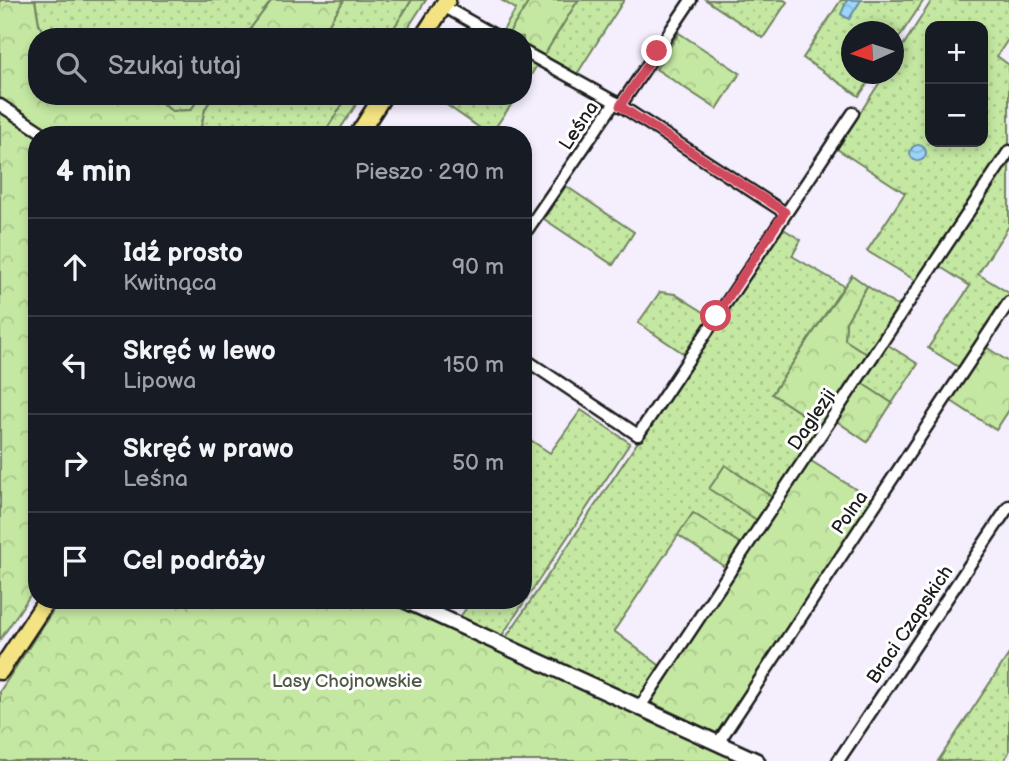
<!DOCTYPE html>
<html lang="pl">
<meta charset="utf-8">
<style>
:root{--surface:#171b24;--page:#20242c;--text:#f1f3f6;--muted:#9ea1a6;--line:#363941}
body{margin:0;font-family:"Balsamiq Sans",sans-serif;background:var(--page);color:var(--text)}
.controls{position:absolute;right:21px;top:21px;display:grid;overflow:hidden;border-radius:14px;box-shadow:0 4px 10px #0003}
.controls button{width:63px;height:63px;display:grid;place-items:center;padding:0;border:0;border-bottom:2px solid var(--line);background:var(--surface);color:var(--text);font:35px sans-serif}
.compass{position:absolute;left:841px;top:21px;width:63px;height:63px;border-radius:50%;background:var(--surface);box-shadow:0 4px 10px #0003;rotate:267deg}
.stop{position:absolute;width:21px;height:21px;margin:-16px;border:5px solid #d1495b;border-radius:50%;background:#fff}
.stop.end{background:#d1495b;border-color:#fff;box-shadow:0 2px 7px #0008}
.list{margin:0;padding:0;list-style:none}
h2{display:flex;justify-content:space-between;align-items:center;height:91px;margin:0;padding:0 28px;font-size:30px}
h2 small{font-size:23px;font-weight:400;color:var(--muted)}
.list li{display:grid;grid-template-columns:46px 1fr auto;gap:21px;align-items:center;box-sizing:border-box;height:98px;padding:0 28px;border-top:2px solid var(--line)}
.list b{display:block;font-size:26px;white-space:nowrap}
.list p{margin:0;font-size:23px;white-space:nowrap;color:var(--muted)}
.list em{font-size:23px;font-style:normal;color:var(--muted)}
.icon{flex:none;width:38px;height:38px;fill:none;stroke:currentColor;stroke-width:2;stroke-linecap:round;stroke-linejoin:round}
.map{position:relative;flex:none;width:1009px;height:761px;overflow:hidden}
.search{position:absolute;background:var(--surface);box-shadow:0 4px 10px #0003;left:28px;top:28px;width:504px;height:77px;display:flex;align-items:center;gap:18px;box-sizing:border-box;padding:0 24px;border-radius:28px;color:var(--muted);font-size:26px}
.panel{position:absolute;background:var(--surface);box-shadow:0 4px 10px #0003;left:28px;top:126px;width:504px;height:483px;border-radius:28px}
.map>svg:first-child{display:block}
.grass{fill:url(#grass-dots);stroke:#70825f;stroke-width:2;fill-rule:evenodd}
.forest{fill:url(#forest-crowns);stroke:#70825f;stroke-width:2}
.water{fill:url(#water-waves);stroke:#688ba2;stroke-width:2}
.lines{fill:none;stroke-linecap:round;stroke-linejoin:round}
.minor-casing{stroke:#1c1c1c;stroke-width:15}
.secondary-casing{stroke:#1c1c1c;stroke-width:19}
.primary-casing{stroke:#1c1c1c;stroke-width:21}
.minor{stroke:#fff;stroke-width:10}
.secondary{stroke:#fff;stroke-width:14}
.primary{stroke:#f4e382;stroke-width:16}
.route{stroke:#d1495b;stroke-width:9}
.labels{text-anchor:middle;stroke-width:6;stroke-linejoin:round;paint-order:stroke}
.street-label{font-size:19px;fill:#1c1c1c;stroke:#fff}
.park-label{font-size:19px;fill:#4e5944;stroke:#fff}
</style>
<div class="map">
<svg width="1009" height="761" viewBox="0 0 1009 761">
<defs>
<pattern id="grass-dots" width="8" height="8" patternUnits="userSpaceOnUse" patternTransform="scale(1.75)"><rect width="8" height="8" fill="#c4e8a2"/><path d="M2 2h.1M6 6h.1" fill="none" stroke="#a8c68b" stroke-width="1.8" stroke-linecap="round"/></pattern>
<pattern id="forest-crowns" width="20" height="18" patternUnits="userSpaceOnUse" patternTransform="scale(1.75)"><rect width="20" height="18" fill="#c4e8a2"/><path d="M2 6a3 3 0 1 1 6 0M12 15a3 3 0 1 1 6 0" fill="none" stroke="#a8c68b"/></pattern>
<pattern id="water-waves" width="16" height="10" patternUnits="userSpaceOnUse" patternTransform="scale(1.75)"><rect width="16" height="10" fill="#9bd5fc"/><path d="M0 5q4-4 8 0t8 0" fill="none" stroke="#85b6d7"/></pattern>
</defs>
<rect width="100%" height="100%" fill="#f4eefd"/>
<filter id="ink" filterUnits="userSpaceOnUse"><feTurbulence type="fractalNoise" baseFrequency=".0143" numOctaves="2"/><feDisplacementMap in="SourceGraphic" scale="14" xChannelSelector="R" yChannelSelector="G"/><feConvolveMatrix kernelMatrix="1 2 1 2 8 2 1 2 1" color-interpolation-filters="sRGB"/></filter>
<g filter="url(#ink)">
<!-- grass -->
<g class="grass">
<polygon points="35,0 272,0 244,37 45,37 39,24"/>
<polygon points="344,0 412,0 388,37 320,37"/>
<polygon points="501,0 530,0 507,36 502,32 516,9"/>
<polygon points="578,0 624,0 577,74 544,55"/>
<polygon points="706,0 784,0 787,2 763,38"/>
<polygon points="841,0 924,0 894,45 894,32 852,32 852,74 874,74 859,96 803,58"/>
<path d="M932 0H1009V38L997 56 1009 65V144L918 282 867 251 905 193 837 149 885 74H894V60ZM930 26H983V142H930Z"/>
<polygon points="151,96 200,96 191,110 172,111"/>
<polygon points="213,96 348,96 323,135 199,135 205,109"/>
<polygon points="434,96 504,96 513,102 490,135"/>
<polygon points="1009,159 1009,226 978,274 1009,293 1009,298 962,369 928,348 970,286 939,266"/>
<polygon points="566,186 634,232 613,265 544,219"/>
<polygon points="782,228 801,240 792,256 844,286 772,394 822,427 775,499 725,465 760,522 744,546 693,513 614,631 663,668 642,699 505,639"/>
<polygon points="867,286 900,308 870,356 845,340 846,322"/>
<polygon points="660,292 675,294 710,316 686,355 638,323"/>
<polygon points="885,343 918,364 892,403 860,382"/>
<polygon points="581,410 630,443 501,637 460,617 472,600 523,600 523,521 527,515 523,512 523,435 550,453"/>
<polygon points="1009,654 1009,752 1004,761 938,761"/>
</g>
<!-- forest -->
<g class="forest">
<polygon points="0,0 35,0 39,24 45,37 37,37 37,96 151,96 172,111 191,110 200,96 213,96 205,109 199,135 37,135 37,585 0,640"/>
<polygon points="272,0 344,0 320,37 244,37"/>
<polygon points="412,0 426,0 402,37 388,37"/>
<polygon points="530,0 578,0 543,57 523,45 523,37 507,36"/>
<polygon points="679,33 740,73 717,109 656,69"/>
<polygon points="523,57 537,65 523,88"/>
<polygon points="348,96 362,96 336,135 323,135"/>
<polygon points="852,275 867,286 846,322 845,340 870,356 822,427 772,394"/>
<polygon points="983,345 1009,362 1009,410 996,430 948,399"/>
<polygon points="860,382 892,403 867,442 835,420"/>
<polygon points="808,459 871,499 720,735 648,701"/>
<polygon points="725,465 775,499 760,522 709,489"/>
<polygon points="693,513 744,546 728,569 678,535"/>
<polygon points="60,600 386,600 749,761 0,761 0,691"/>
</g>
<!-- water -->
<g class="water">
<polygon points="847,0 861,0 849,19 841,14"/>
<circle cx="918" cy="153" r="8"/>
</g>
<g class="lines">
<!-- minor casing -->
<g class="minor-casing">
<g id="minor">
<polyline points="443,6 498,37"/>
<polyline points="523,51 615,102 784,212"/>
<polyline points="0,105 46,135"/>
<polyline points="620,106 691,0"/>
<polyline points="523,236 615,102"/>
<polyline points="523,358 638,435 853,113"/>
<polyline points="640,707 1009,151"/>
<polyline points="718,743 1009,302"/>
<polyline points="838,761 1009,506"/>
</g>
</g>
<!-- secondary casing -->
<g class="secondary-casing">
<polyline id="secondary" points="404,600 757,761"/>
</g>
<!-- primary casing -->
<g class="primary-casing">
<g id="primary">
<polyline points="423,37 447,0"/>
<polyline points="358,135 383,96"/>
<polyline points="0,671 47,600"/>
</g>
</g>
<!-- minor -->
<use href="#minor" class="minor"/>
<!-- secondary -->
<use href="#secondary" class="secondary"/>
<!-- primary -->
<use href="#primary" class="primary"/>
</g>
</g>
<g class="lines" filter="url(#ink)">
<!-- route -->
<polyline class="route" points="657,51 620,106 785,212 716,316"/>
</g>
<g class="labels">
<!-- street labels -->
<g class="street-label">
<text transform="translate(578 125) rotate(-56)" y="7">Leśna</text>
<text transform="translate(811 419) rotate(-56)" y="7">Daglezji</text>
<text transform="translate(849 512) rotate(-55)" y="7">Polna</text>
<text transform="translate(909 624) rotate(-56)" y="7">Braci Czapskich</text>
</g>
<!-- park labels -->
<g class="park-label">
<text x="347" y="687">Lasy Chojnowskie</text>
</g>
</g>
</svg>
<div class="controls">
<button>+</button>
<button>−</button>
</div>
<svg class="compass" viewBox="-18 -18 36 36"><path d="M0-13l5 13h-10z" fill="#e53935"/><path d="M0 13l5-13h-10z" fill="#9ea1a6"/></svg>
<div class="stop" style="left:716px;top:316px"></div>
<div class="stop end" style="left:657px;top:51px"></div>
<div class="search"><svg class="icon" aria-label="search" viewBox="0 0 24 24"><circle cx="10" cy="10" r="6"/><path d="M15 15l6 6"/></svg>Szukaj tutaj</div>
<section class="panel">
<h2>4 min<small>Pieszo · 290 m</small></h2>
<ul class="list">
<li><svg class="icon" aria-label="ahead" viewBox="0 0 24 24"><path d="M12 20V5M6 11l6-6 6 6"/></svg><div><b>Idź prosto</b><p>Kwitnąca</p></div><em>90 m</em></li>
<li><svg class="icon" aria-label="left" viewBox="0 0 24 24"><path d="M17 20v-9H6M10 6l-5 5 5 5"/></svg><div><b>Skręć w lewo</b><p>Lipowa</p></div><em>150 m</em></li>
<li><svg class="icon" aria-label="right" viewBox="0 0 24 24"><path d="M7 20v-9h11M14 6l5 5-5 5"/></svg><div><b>Skręć w prawo</b><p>Leśna</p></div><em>50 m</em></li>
<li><svg class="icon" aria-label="arrive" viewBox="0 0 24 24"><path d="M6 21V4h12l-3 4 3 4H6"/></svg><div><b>Cel podróży</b></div></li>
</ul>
</section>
</div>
